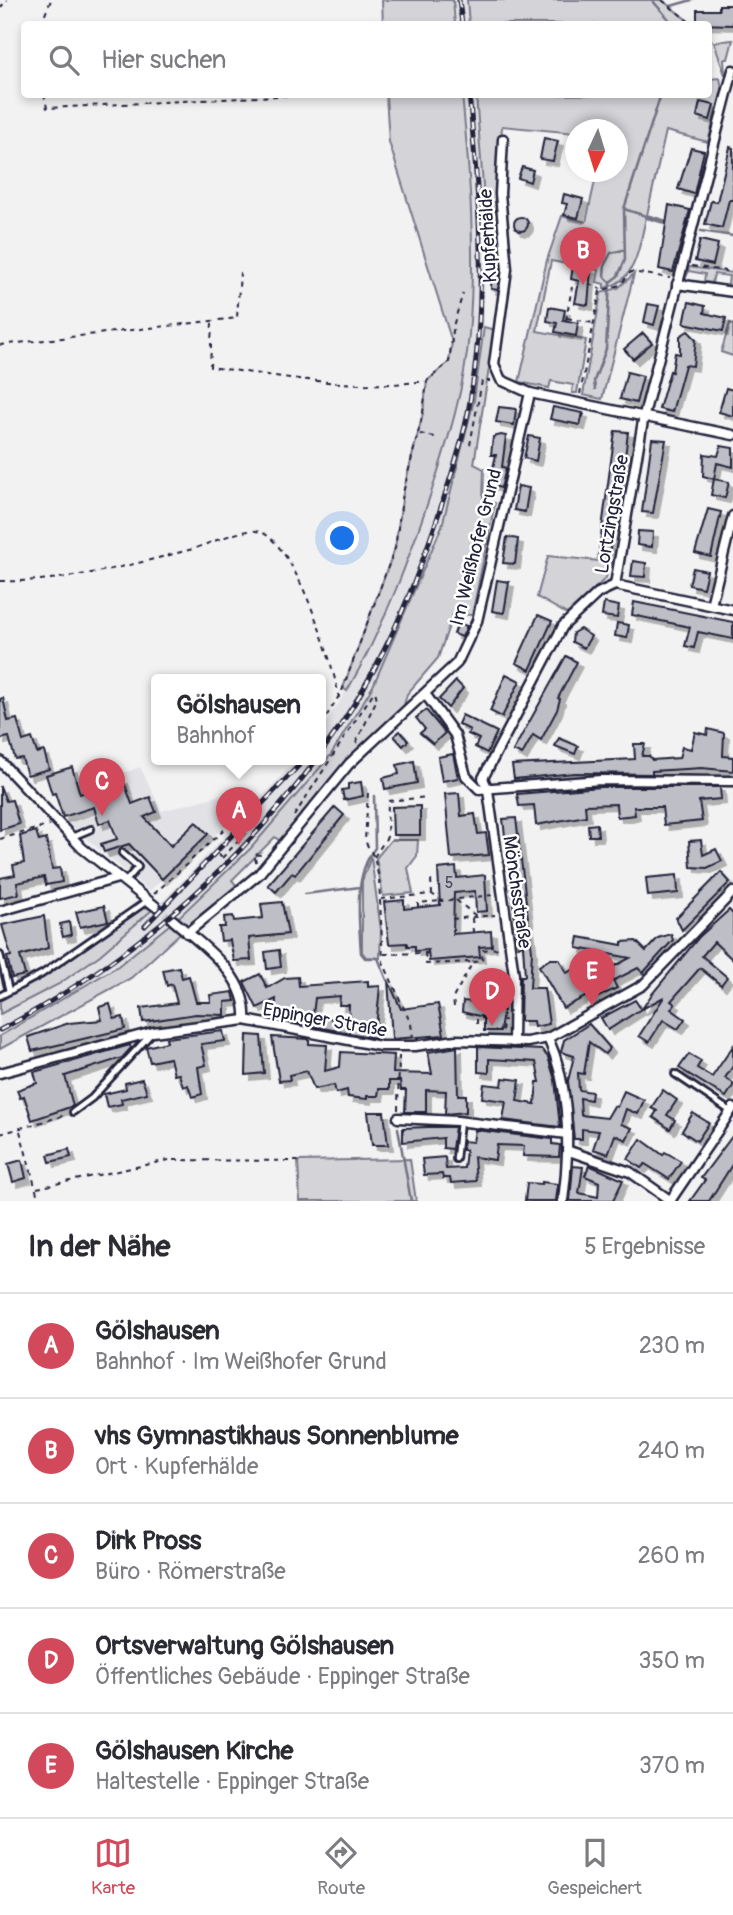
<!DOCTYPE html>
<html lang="de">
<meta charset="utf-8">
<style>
:root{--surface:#fff;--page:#f7f7f7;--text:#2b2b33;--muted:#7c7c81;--line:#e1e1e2;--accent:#d1495b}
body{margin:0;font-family:Pangolin,sans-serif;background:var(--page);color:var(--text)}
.compass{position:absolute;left:565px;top:119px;width:63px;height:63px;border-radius:50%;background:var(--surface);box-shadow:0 4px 10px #0003;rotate:184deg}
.you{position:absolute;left:343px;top:539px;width:24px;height:24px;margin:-18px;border:5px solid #fff;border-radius:50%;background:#1a73e8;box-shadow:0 0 0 10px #1a73e833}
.badge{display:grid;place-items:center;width:46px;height:46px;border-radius:50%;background:var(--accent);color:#fff;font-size:23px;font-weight:700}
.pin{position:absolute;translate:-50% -58px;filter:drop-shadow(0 2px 4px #0008)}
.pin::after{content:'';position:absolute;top:37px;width:24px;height:21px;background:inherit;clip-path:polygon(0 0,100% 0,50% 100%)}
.popup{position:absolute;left:151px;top:674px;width:175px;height:91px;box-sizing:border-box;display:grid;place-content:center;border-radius:7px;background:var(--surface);filter:drop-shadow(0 2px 5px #0005);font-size:23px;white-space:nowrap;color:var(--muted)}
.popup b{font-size:26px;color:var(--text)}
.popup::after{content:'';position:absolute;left:50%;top:100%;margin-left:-14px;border:14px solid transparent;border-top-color:var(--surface)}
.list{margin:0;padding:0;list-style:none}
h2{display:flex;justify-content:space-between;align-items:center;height:91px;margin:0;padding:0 28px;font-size:30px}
h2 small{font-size:23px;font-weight:400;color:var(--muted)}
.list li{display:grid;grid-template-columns:46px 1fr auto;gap:21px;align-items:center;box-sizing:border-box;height:105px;padding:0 28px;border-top:2px solid var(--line)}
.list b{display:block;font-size:26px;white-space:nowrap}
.list p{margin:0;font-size:23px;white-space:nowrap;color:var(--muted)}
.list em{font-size:23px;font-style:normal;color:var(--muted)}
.icon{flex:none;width:38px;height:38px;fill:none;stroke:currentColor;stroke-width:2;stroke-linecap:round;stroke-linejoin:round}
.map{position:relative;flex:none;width:733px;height:1201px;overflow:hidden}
.search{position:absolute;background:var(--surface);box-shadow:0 4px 10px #0003;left:21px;right:21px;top:21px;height:77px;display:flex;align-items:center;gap:18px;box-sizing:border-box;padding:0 24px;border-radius:7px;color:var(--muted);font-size:26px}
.sheet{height:616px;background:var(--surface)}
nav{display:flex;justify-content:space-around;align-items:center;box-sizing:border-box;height:98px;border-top:2px solid var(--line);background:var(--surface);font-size:19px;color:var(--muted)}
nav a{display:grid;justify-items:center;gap:4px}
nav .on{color:var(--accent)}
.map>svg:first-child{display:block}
.built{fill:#e2e2e6}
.green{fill:#d3d3d8;stroke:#7a7a8a;stroke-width:2}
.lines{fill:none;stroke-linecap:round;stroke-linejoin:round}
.stream{stroke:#727282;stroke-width:2.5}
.building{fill:#bebec6;stroke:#22223b;stroke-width:2;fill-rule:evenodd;filter:url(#shadow)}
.street-tunnel{stroke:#c8c8ce;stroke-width:8;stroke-dasharray:8 4;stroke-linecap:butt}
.lane-casing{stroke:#22223b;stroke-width:10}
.street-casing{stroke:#22223b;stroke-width:13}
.path{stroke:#22223b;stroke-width:2;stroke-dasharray:5 5;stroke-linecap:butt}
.lane{stroke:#fff;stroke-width:4.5}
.street{stroke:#fff;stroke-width:8}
.rail-casing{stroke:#22223b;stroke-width:5}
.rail{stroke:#fff;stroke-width:2.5;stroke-dasharray:8;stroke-linecap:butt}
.labels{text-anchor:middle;stroke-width:5;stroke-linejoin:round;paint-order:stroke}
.number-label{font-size:16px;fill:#49495e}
.street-label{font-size:19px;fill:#22223b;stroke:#fff}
</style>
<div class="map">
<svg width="733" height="1201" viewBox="0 0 733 1201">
<defs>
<filter id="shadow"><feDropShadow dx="5" dy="5" stdDeviation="0" flood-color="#0004"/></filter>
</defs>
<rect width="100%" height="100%" fill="#f2f2f3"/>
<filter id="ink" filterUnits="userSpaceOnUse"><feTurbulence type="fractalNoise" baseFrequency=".0143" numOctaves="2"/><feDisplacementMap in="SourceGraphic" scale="14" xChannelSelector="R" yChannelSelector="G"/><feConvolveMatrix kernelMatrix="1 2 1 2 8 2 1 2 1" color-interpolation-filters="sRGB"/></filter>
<g filter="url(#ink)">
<!-- built -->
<g class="built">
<polygon points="453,0 467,0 469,24 455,24"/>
<polygon points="462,95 476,95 485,212 484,327 474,400 442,526 373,686 330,756 276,821 196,901 118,966 0,1036 0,1014 59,984 100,955 167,897 297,759 321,759 321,731 364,662 395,597 443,455 459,398 469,336 473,251"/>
<polygon points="140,767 162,811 221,795 233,820 149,891 65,821 94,815 85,787"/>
</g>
<!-- green -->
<g class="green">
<polygon points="382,0 453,0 455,24 383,24"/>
<polygon points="467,0 662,0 692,24 469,24"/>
<polygon points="733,40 728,59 724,59 725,75 714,42"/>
<path d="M720 78 722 89 708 142 666 131 647 215 685 226 684 229 646 218C639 246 637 282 604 288V284L597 282 599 270 551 261 537 331 586 340 577 393H572L573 385 551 381 549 388 519 382 547 260 562 216 586 222 597 172H618V130H576L575 133 502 126 496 211 485 212 476 95 708 94 709 79Z"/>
<path d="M386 95H462C470 175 476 254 469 334 465 387 448 440 432 490 409 559 384 627 347 691L343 688 395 548 403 493 423 413 427 381 449 362 452 342 389 142Z"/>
<polygon points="689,267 733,273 733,286 728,285 729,276 714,274 712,283 704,282 705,274 689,271 685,279"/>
<polygon points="634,274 602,399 583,395 601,293 618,288"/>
<polygon points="730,323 733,324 733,356 721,352"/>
<polygon points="484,327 495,330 474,464 484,469 483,501 495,503 472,615 453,614 438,658 407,694 403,709 347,760 281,842 275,837 232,880 237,886 189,925 131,978 0,1049 0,1036 118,966 179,917 251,848 330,756 373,686 442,526 474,400"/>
<polygon points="548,556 610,562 606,578 567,614 537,597"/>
<polygon points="391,840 418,840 417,856 408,868 413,893 383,896 376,858"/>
<polygon points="371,857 381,930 380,958 366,957 362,952 362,881"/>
<polygon points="141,905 152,910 100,955 59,984 0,1014 0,998"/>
<polygon points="410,1159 416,1201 300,1201 298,1161"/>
</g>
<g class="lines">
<!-- stream -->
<g class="stream">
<polyline points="652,0 673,24"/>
<polyline points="671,6 692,0"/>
<polyline points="624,209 668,223"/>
<polyline points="701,231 733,236"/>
<polyline points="610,282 604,276 605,264 611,253 623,250"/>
<polyline points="595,389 594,381 606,349 610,282 618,276 625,260 624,209 661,94"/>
<path d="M374 796 375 848C353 875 359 920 361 953L365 958H378L387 980"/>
<polyline points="305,894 360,887"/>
<polyline points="398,1128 411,1201"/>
</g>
</g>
<!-- building -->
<g class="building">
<polygon points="719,5 733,5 733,25 697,24 697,10 719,10"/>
<polygon points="700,102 714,105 710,120 697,116"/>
<polygon points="544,138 558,141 553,161 540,159"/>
<polygon points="730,147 733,148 733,200 729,200 722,228 705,224 711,201 717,202"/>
<polygon points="691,148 704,151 694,194 678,189"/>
<polygon points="522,167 533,170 530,182 518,178"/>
<polygon points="564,194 583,199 578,218 564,215 567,204 562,203"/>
<polygon points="669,205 690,210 673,272 659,269"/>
<circle cx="521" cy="224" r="7"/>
<polygon points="700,240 718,244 713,265 695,261"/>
<polygon points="493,243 498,243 500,269 498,290 491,289"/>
<polygon points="573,266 591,269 588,305 575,303 579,281 571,279"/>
<polygon points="689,302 705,306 704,313 726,318 723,331 684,323"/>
<polygon points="648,304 659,306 654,325 644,322"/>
<polygon points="549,307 565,310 563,320 578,323 576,336 555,332 557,323 547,321"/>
<polygon points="688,331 696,339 693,366 685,365 672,412 659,409 670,371 672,372 675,353 680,354 680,336"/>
<polygon points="643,333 652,343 633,359 624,349"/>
<polygon points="627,372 643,376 636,403 620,399"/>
<polygon points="726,388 733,390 733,416 719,412"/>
<polygon points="499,407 516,409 514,425 496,422"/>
<polygon points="553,407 583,413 580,425 550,419"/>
<polygon points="615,431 628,432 620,501 617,501 614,530 612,529 609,559 598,558"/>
<polygon points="501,435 506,436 502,467 506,468 501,488 489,485 496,455 491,455 493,437"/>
<polygon points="529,436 540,438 536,461 524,458"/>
<polygon points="652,439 666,440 653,513 642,512"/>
<polygon points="721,446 733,448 733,467 717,463 714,479 703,476 704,454 718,456"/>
<polygon points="714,479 729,482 725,498 711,495"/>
<polygon points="518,486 529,488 525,512 514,510"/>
<polygon points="708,509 721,512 711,557 695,553"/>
<polygon points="638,531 653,532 652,547 637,545"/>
<polygon points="507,537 518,539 515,564 503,563"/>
<polygon points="633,561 646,563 645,577 631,576"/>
<polygon points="693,568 707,571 703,588 689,585"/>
<polygon points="497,580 509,582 504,613 492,611"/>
<polygon points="634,602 733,622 733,639 698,632 694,648 685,646 690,627 632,615"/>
<polygon points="604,603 619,606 617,618 602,616"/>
<polygon points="538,615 552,621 530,670 516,663"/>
<polygon points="458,623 467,626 462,637 454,634"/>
<polygon points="617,623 629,625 627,638 615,636"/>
<polygon points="580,629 591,636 584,648 572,642 573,633"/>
<polygon points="566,656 577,662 558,698 560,699 557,710 541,740 533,735 522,755 513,751"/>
<polygon points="506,674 520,681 502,717 490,711"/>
<polygon points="456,681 463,688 448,708 439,699"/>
<polygon points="3,698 8,721 17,719 23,741 32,738 37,753 44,751 49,769 27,775 22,758 15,759 9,737 0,739 0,699"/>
<polygon points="426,710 445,733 433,744 420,733 425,729 416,718"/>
<polygon points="462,715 497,732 487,753 475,747 479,739 468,734 470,730 458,724"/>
<polygon points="708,729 724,733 723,756 733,757 733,771 702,768 652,771 652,774 575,773 514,779 512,765 635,759 634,744 645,744 642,756 649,756 652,760 679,758 682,747 691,749 695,732 707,735"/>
<polygon points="400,731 408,741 403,746 394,736"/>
<polygon points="559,738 578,746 575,754 555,746"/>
<polygon points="453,754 458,778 442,781 438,757"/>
<polygon points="414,761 417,783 385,789 383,778 399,774 397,765"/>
<polygon points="72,767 80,794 123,779 132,804 150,797 156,812 144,817 171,846 196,822 208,834 162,879 129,844 104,852 101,844 117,839 110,820 99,824 94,807 63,817 55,793 52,794 46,775"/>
<polygon points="361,782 363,796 344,800 342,790 348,789 348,784"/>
<polygon points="0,786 6,801 12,800 19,824 0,830"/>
<polygon points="601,787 720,787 721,799 699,801 702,821 664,825 662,807 634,807 635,815 617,817 616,804 585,805 586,816 536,825 534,805 519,806 517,794"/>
<polygon points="459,793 461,816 475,814 478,834 486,833 489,855 451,858 445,794"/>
<polygon points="420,806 420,835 393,835 392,807"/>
<polygon points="335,807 344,815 295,875 292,873 276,892 268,885"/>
<polygon points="516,818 532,951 530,988 544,988 549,1024 534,1027 533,1021 520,1021 521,976 525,976 523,945 518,946 503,819"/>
<polygon points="597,824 598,836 589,836 588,825"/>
<polygon points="36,831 39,841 46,839 52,869 60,868 62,882 46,885 44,877 17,883 19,894 0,898 0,878 15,875 13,865 24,863 20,836"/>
<polygon points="701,840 703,855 716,849 722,861 707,868 691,867 689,841"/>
<polygon points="456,867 457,878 485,875 487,911 476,912 475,891 454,893 453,934 491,931 492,946 479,947 480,957 429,961 428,950 415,951 415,946 407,946 407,943 389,944 384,902 404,900 404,909 440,905 438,869"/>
<polygon points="721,872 730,882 682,930 676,918"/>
<polygon points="677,875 678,893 648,896 646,878"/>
<polygon points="282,902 288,934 249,938 251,960 234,961 230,940 221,941 219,927 225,927 224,917 233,916 234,921 263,918 261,904"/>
<polygon points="104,906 108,921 80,927 76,912"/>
<polygon points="729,910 733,914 733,960 714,942 702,956 727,977 721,985 700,968 671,1001 675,1004 671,1009 685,1019 678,1029 663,1020 649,1042 639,1036 664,997 642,1009 652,994 699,937"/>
<polygon points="44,916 48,948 20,956 25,975 12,978 7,957 11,956 2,925"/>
<polygon points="69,922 71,935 63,937 60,924"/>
<polygon points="671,934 673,940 643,973 638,968 613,981 611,977 617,988 592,1000 589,995 563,1008 539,966 550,959 559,959 567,973 585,963 595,984 611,976 607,970 630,958 577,948 579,937 622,945 622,942 636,941 646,951 658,938"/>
<polygon points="279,950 281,967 267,969 265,952"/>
<polygon points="179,967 182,978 189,976 196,1002 211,1002 210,995 233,992 235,1001 225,1002 225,1015 196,1014 143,1022 141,1008 177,1003 172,984 167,986 163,970"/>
<path d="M260 974 267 988 285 978 298 977 299 986 368 981V987L380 986 375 1038 275 1019 276 999 257 1008 244 982ZM340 996 339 1005H349L348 1022 313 1015 315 998Z"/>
<polygon points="388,980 401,1009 438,1004 444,1035 392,1039"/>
<polygon points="494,985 507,986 500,1031 484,1031 484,1017 462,1012 463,1001 474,1002 475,988 494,990"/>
<polygon points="635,1000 641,1009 608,1030 601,1018"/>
<polygon points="110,1004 114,1019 123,1017 125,1029 32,1051 28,1037 69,1023 102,1020 99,1007"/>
<polygon points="589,1024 610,1048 605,1054 589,1042 584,1074 578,1073 579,1090 592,1092 591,1100 580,1098 581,1115 607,1118 614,1106 617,1107 624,1091 644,1100 638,1114 626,1109 621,1124 632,1128 626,1140 615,1135 608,1154 593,1149 599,1131 582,1129 582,1139 574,1139 568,1081 574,1056 561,1052 564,1040"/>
<polygon points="223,1031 225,1041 201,1044 206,1065 198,1067 202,1094 192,1097 188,1085 183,1087 179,1074 174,1075 170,1058 150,1062 146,1047 167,1042 166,1038"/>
<polygon points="247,1035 261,1036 264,1073 246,1075"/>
<polygon points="272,1037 309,1039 309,1044 327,1045 325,1071 340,1067 341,1052 394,1055 393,1073 432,1074 428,1052 457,1047 458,1095 466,1095 466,1112 445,1114 446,1091 426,1090 426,1112 405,1112 406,1090 401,1090 400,1081 389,1081 389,1089 379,1089 378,1096 367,1096 367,1099 348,1097 347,1090 336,1093 334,1085 314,1089 307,1071 289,1075 290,1080 279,1081"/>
<polygon points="130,1045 131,1048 122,1058 65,1076 73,1106 32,1120 24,1096 20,1098 17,1090 37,1083 34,1072"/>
<polygon points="733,1046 733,1066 725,1078 733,1083 733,1086 726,1097 679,1068 689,1054 701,1061 697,1068 712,1077"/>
<polygon points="478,1047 542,1050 548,1057 555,1080 560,1127 503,1120 506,1101 482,1098 484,1084 502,1086 503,1078 520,1080 517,1101 535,1104 537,1082 540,1082 536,1062 489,1059 489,1073 478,1072"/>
<polygon points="142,1079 147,1093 121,1099 122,1104 107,1107 104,1094 126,1089 125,1083"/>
<polygon points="663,1090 677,1100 667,1115 675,1120 670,1129 653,1117 657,1111 651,1108"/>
<polygon points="368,1112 384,1112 388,1145 372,1145"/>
<polygon points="693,1113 709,1123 697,1141 682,1131"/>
<polygon points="428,1127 455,1127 452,1149 443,1148 443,1138 403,1142 403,1128"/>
<polygon points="475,1130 552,1139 552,1144 560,1145 559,1157 523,1156 524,1146 497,1145 495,1160 474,1157 476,1181 451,1183 450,1178 443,1178 442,1174 424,1175 422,1159 445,1157 446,1169 464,1168 466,1150 462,1150 463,1141 473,1142"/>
<polygon points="733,1135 733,1163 725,1176 709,1201 690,1201 705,1180 701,1178"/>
<polygon points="641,1139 663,1155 665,1152 681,1161 669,1179 645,1164 641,1168 628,1159"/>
<polygon points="69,1149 71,1157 50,1162 48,1155"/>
<polygon points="22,1160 26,1178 13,1182 8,1164"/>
<polygon points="589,1165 623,1180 613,1201 570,1201 573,1166 583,1167 579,1193 598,1197 599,1182 585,1176"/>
<polygon points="542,1182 558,1184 556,1201 525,1201 527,1183 542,1184"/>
</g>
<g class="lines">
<!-- street-tunnel -->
<polyline class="street-tunnel" points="155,906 173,920"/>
<!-- lane casing -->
<g class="lane-casing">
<g id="lane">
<polyline points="72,837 91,829"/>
<polyline points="122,853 138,867 125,882"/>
<polyline points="0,955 9,991"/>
<polyline points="0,996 42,974 147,901"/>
<polyline points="675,1074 730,1111"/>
<polyline points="73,1112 92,1098 150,1035"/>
<polyline points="456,1159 460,1122"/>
</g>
</g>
<!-- street casing -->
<g class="street-casing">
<g id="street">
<polyline points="503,139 500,194 507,269 494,364 501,380 530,393 733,435"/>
<polyline points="677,284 733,292"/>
<polyline points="615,585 733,610"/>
<polyline points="711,605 733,516"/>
<polyline points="426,695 455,735 466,776 479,789 601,780 733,781"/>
<polyline points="0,761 82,848 155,906"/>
<polyline points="0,911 118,878"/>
<path d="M173 920C203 946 248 975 245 1020"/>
<polyline points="187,933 259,874 349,764 457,663 477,621 530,393"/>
<path d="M548 1038C571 1088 570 1148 563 1201"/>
<polyline points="513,1042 514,975 488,790 483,778 563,626 598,593 615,585 644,415 733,70"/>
<polyline points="0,1073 153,1032 245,1020 380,1046 415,1046 456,1040 527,1042 548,1038 643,985 733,892"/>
<polyline points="398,1118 457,1121 567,1134"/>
<polyline points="569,1151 630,1172 671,1201"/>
<polyline points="670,1201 733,1108"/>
</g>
</g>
<!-- path -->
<g class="path">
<polyline points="662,0 692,24"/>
<polyline points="0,8 7,0"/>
<polyline points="41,24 51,0"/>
<polyline points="708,38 712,41"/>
<polyline points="44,94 47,108 317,94"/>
<polyline points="692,266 733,272"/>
<polyline points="589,284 601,289"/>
<polyline points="567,318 593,323"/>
<polyline points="566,320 572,287"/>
<path d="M212 323 210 367C278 376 358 391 425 381"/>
<polyline points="0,345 237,318 240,272"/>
<polyline points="580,394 600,291 620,285 631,272 670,278"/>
<polyline points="582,418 585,412"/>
<polyline points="420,434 439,438"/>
<polyline points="470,445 482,381 490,381"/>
<path d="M0 581C63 583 128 566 189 550 207 545 239 529 256 531 293 534 334 665 339 698"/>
<polyline points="321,725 342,691 395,548 403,493 423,413 427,381 449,362 454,323 463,293"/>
<polyline points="356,743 377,699 375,691"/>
<polyline points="368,793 365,841 374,857 379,879 383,962 411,1024 413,1038"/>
<polyline points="294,816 375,690"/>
<polyline points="249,822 257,829"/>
<polyline points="0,839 50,825"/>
<polyline points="218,854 226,862"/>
<polyline points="374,857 387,837 388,801 428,797"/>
<polyline points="222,858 253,826"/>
<polyline points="256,862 254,854 261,855"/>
<polyline points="431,880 432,893"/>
<polyline points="154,894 225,829 228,831"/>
<polyline points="381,899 432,894 441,901 492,895"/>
<polyline points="456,900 476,916"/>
<polyline points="418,908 418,903 440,901"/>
<polyline points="472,918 473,932"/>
<polyline points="452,919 495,915"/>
<polyline points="425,953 426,964 472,962"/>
<polyline points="384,954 428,953"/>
<polyline points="454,1007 453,998 473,962 482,961 483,950 499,948"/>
<polyline points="477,1024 477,1018 492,1018 493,1007 505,1008"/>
<polyline points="502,1031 504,1019"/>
<polyline points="398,1110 399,1056"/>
<polyline points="20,1131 39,1201"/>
<polyline points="0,1134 66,1115"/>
<polyline points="37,1188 169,1160 298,1161"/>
</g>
<!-- lane -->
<use href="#lane" class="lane"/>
<!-- street -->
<use href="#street" class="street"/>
<!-- rail casing -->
<g class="rail-casing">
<g id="rail">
<polyline points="459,0 462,24"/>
<path d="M321 753C377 678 410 601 439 513 451 476 464 439 470 401 488 300 479 195 469 94"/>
<polyline points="145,926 305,759"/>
<path d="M0 1030C126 964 232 873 317 759"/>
</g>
</g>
<!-- rail -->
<use href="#rail" class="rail"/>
</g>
</g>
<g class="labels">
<!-- number labels -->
<g class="number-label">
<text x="449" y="888">5</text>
</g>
<!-- street labels -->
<g class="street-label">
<text transform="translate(487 236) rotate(-93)" y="7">Kupferhälde</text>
<text transform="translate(611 514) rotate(-80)" y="7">Lortzingstraße</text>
<text transform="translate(475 547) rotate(-76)" y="7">Im Weißhofer Grund</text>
<text transform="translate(518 892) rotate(82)" y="7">Mönchsstraße</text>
<text transform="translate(325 1019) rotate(10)" y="7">Eppinger Straße</text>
</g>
</g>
</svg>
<svg class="compass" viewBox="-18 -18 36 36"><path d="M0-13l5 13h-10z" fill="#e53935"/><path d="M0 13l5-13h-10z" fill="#7c7c81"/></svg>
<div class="you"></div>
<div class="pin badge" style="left:239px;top:845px">A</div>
<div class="popup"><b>Gölshausen</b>Bahnhof</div>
<div class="pin badge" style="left:583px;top:285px">B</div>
<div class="pin badge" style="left:102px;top:816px">C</div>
<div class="pin badge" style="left:492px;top:1026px">D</div>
<div class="pin badge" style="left:592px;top:1006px">E</div>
<div class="search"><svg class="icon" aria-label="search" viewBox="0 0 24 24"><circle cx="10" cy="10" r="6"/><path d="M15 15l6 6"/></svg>Hier suchen</div>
</div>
<section class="sheet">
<h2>In der Nähe<small>5 Ergebnisse</small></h2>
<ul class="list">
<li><span class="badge">A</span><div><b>Gölshausen</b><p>Bahnhof · Im Weißhofer Grund</p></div><em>230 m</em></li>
<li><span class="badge">B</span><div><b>vhs Gymnastikhaus Sonnenblume</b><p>Ort · Kupferhälde</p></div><em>240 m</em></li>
<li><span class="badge">C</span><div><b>Dirk Pross</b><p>Büro · Römerstraße</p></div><em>260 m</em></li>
<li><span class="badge">D</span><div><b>Ortsverwaltung Gölshausen</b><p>Öffentliches Gebäude · Eppinger Straße</p></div><em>350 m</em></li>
<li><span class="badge">E</span><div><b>Gölshausen Kirche</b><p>Haltestelle · Eppinger Straße</p></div><em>370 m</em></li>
</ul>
</section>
<nav>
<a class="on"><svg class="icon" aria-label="map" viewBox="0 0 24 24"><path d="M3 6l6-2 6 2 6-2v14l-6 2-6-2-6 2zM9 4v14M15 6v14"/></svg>Karte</a>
<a><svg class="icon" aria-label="directions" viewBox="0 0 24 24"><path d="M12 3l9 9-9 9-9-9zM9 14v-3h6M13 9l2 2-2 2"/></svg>Route</a>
<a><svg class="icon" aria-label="saved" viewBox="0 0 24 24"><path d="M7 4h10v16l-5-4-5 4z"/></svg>Gespeichert</a>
</nav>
